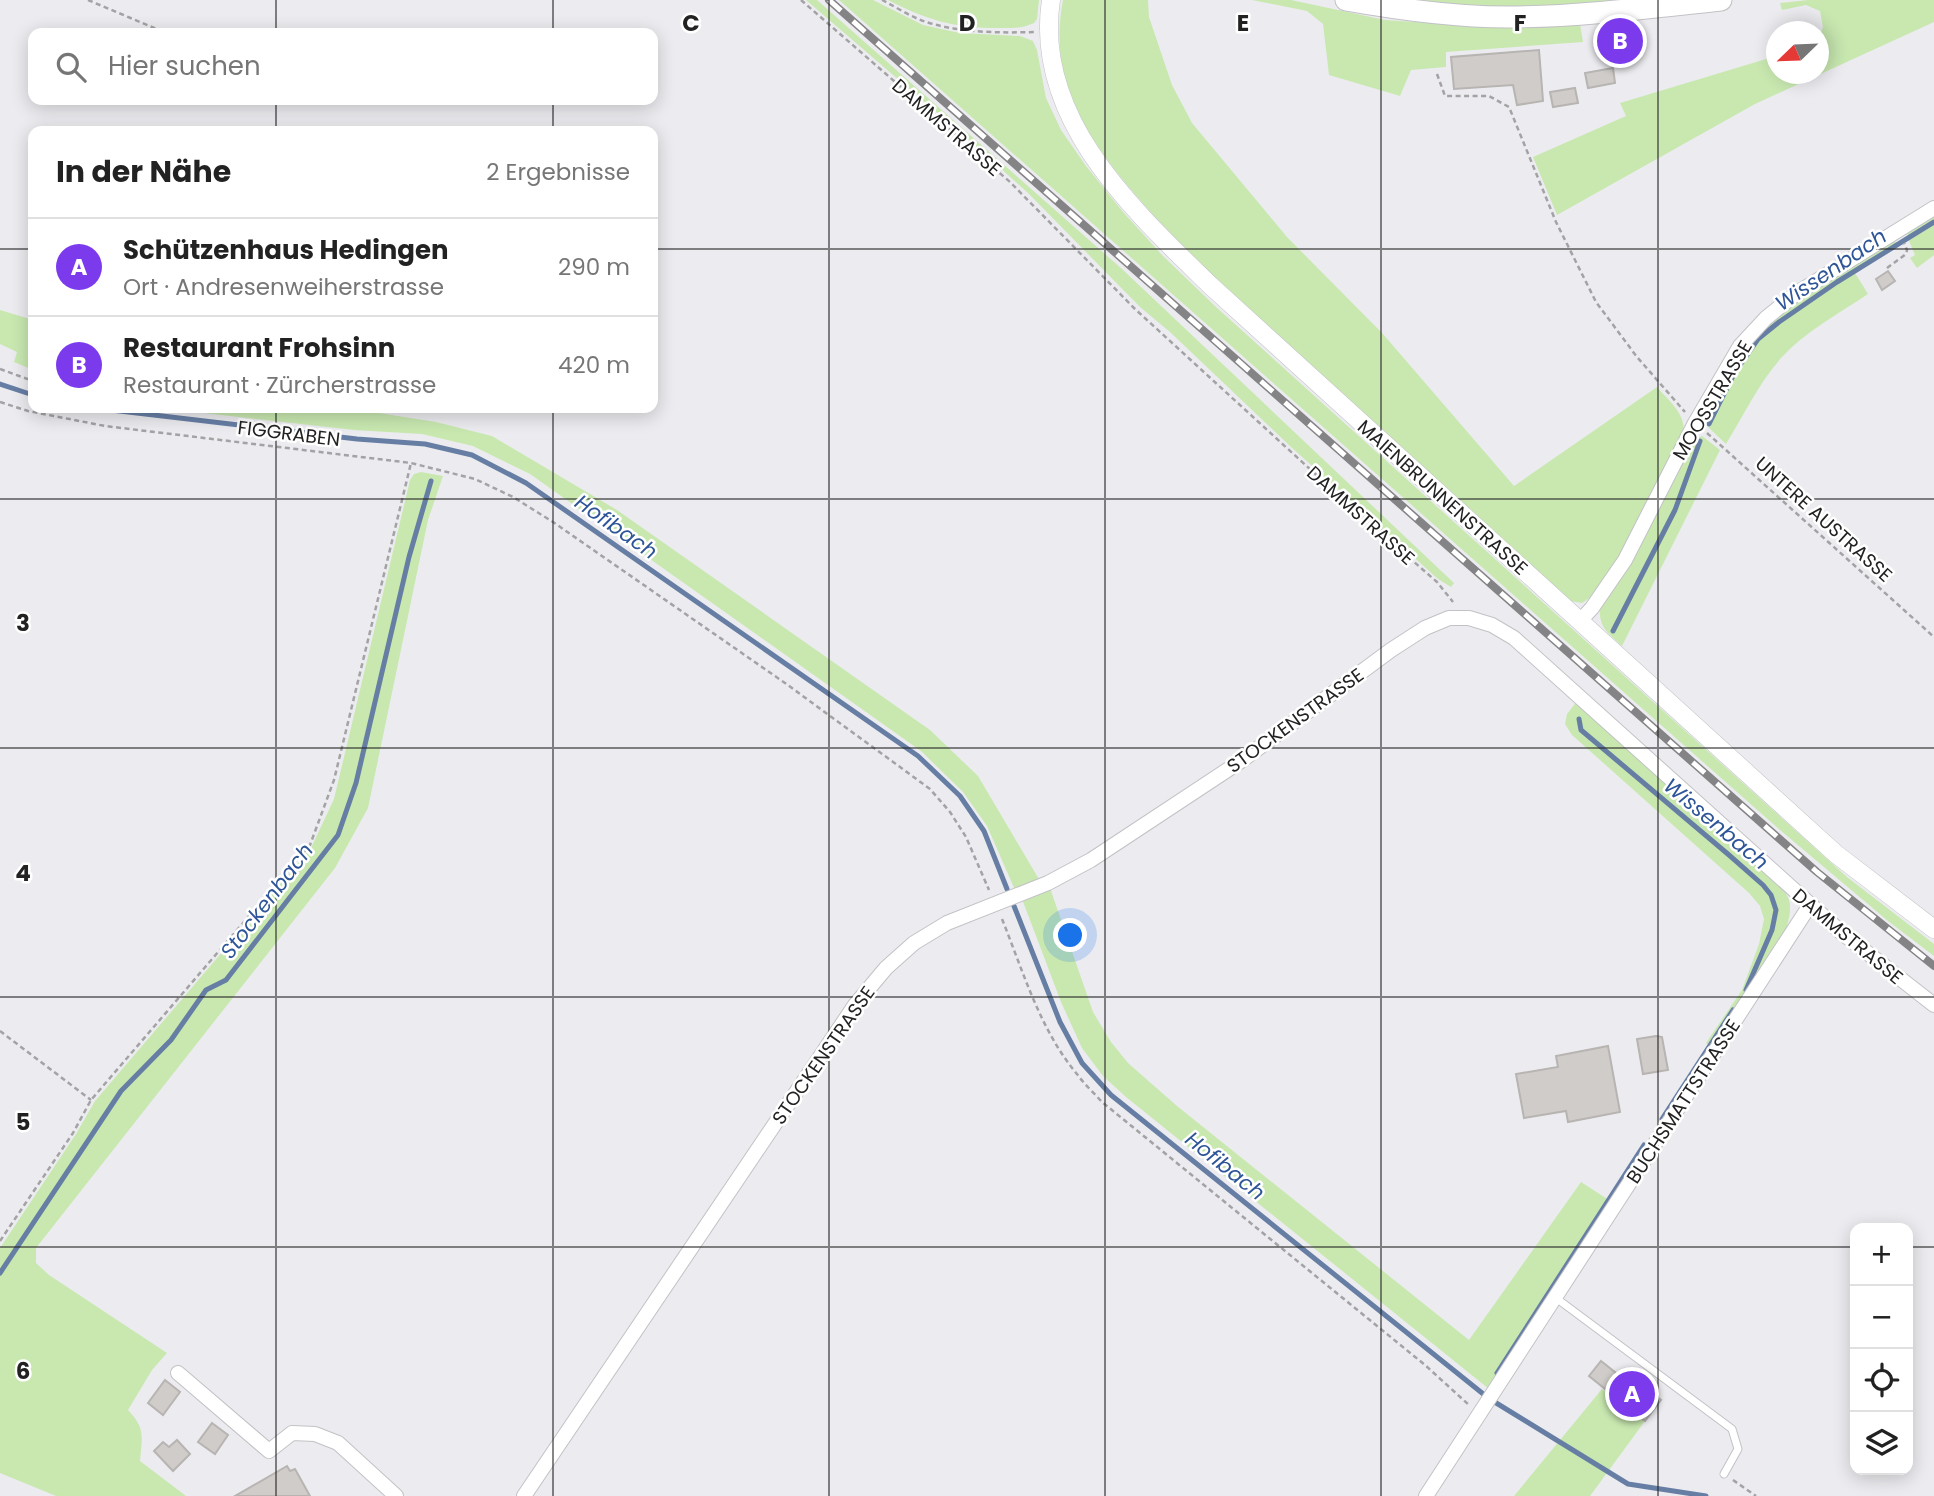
<!DOCTYPE html>
<html lang="de">
<meta charset="utf-8">
<style>
:root{--surface:#fff;--page:#f6f6f6;--text:#222;--muted:#767676;--line:#e0e0e0;--accent:#7c3aed}
body{margin:0;font-family:Poppins,sans-serif;background:var(--page);color:var(--text)}
.controls{position:absolute;right:21px;bottom:21px;display:grid;overflow:hidden;border-radius:14px;box-shadow:0 4px 18px #0003}
.controls button{width:63px;height:63px;display:grid;place-items:center;padding:0;border:0;border-bottom:2px solid var(--line);background:var(--surface);color:var(--text);font:35px sans-serif}
.compass{position:absolute;left:1766px;top:21px;width:63px;height:63px;border-radius:50%;background:var(--surface);box-shadow:0 4px 18px #0003;rotate:247deg}
.you{position:absolute;left:1071px;top:936px;width:24px;height:24px;margin:-18px;border:5px solid #fff;border-radius:50%;background:#1a73e8;box-shadow:0 0 0 10px #1a73e833}
.badge{display:grid;place-items:center;width:46px;height:46px;border-radius:50%;background:var(--accent);color:#fff;font-size:23px;font-weight:700}
.pin{position:absolute;translate:-50% -50%;border:4px solid #fff;box-shadow:0 2px 7px #0006}
.list{margin:0;padding:0;list-style:none}
h2{display:flex;justify-content:space-between;align-items:center;height:91px;margin:0;padding:0 28px;font-size:30px}
h2 small{font-size:23px;font-weight:400;color:var(--muted)}
.list li{display:grid;grid-template-columns:46px 1fr auto;gap:21px;align-items:center;box-sizing:border-box;height:98px;padding:0 28px;border-top:2px solid var(--line)}
.list b{display:block;font-size:26px;white-space:nowrap}
.list p{margin:0;font-size:23px;white-space:nowrap;color:var(--muted)}
.list em{font-size:23px;font-style:normal;color:var(--muted)}
.icon{flex:none;width:38px;height:38px;fill:none;stroke:currentColor;stroke-width:2;stroke-linecap:round;stroke-linejoin:round}
.map{position:relative;flex:none;width:1934px;height:1496px;overflow:hidden}
.search{position:absolute;background:var(--surface);box-shadow:0 4px 18px #0003;left:28px;top:28px;width:630px;height:77px;display:flex;align-items:center;gap:18px;box-sizing:border-box;padding:0 24px;border-radius:14px;color:var(--muted);font-size:26px}
.panel{position:absolute;background:var(--surface);box-shadow:0 4px 18px #0003;left:28px;top:126px;width:630px;height:287px;border-radius:14px}
.map>svg:first-child{display:block}
.green{fill:#c8e8b0}
.lines{fill:none;stroke-linecap:round;stroke-linejoin:round}
.stream{stroke:#677ea4;stroke-width:5}
.building{fill:#d0ccca;stroke:#b7b4b2;stroke-width:2}
.service-casing{stroke:#c2c2c6;stroke-width:9}
.minor-casing{stroke:#c2c2c6;stroke-width:16}
.tertiary-casing{stroke:#c2c2c6;stroke-width:19}
.secondary-casing{stroke:#c2c2c6;stroke-width:23}
.path{stroke:#a3a3a6;stroke-width:2.5;stroke-dasharray:5 3.5;stroke-linecap:butt}
.service{stroke:#fff;stroke-width:7}
.minor{stroke:#fff;stroke-width:14}
.tertiary{stroke:#fff;stroke-width:18}
.secondary{stroke:#fff;stroke-width:21}
.rail-casing{stroke:#848486;stroke-width:8}
.rail{stroke:#fff;stroke-width:5;stroke-dasharray:16;stroke-linecap:butt}
.grid{fill:none;stroke:#222223;stroke-width:2;stroke-opacity:0.55}
.labels{text-anchor:middle;stroke-width:5;stroke-linejoin:round;paint-order:stroke}
.street-label{font-size:19px;fill:#222223;stroke:#fff}
.water-label{font-size:21px;font-style:italic;fill:#2d5597;stroke:#fff}
.grid-label{font-size:23px;text-anchor:middle;font-weight:bold;fill:#222223;stroke:#fff;stroke-width:5;stroke-linejoin:round;paint-order:stroke}
</style>
<div class="map">
<svg width="1934" height="1496" viewBox="0 0 1934 1496">
<rect width="100%" height="100%" fill="#ececf0"/>
<!-- green -->
<g class="green">
<polygon points="806,0 817,0 1122,269 1454,583 1451,587 1438,579 1291,447 1170,332 1140,307 1028,193 979,149"/>
<polygon points="839,0 873,0 923,25 960,33 1020,36 1033,41 1037,50 1046,98 1061,130 1086,166 1123,212 1163,256 1216,307 1847,877 1934,944 1934,956 1888,921 1780,830"/>
<path d="M888 0H1039L1037 19 1034 23C1022 29 1009 28 995 28 953 28 925 19 888 0Z"/>
<path d="M1063 0H1148L1149 17 1172 85 1192 123 1287 237 1383 334 1514 486 1657 387C1669 401 1684 412 1684 431L1620 555 1591 597 1582 603 1570 601 1216 279C1165 228 1084 150 1065 80 1058 55 1058 25 1063 0Z"/>
<polygon points="1252,0 1291,0 1385,20 1460,25 1580,24 1583,42 1446,52 1446,67 1411,70 1400,96 1329,75 1323,24 1307,11"/>
<path d="M1409 0H1621C1550 8 1480 10 1409 0Z"/>
<polygon points="1808,0 1934,0 1934,22 1755,104 1557,215 1533,157 1626,116 1620,103 1776,56 1776,74 1818,74 1819,39 1823,27 1820,11 1806,5 1782,10 1780,3"/>
<polygon points="1934,215 1934,255 1917,268 1910,258 1915,255 1907,236 1909,231"/>
<path d="M1894 241 1900 245 1855 273 1868 294C1838 314 1805 332 1781 358 1759 383 1743 416 1726 444L1709 428 1706 416C1720 391 1732 366 1750 343 1787 298 1845 271 1894 241Z"/>
<polygon points="0,310 33,320 33,370 14,362 17,352 0,344"/>
<polygon points="160,408 347,408 436,422 492,436 617,510 930,730 978,776 1040,881 1015,890 987,826 963,792 921,751 530,474 473,446 422,434 354,430"/>
<path d="M1702 436 1720 450 1622 646C1607 632 1598 627 1600 605L1692 441Z"/>
<path d="M421 472 443 476 428 520 368 808 335 868 36 1248V1263L49 1275 167 1353 152 1370 128 1410C146 1429 142 1437 140 1461L186 1496H56L0 1473V1248L76 1134 95 1101 311 848 334 799 410 480 414 474Z"/>
<path d="M1577 701 1773 879C1781 887 1790 895 1790 906 1793 941 1733 1017 1713 1048L1706 1043 1742 990 1759 944 1764 919 1760 906 1749 893 1572 735 1565 724 1567 714Z"/>
<polygon points="1050,888 1093,1012 1111,1042 1128,1063 1177,1106 1469,1340 1581,1182 1612,1202 1489,1389 1126,1097 1103,1076 1082,1048 1061,1002 1022,899"/>
<polygon points="1602,1389 1645,1421 1590,1496 1514,1496"/>
</g>
<g class="lines">
<!-- stream -->
<g class="stream">
<polyline points="0,384 33,395"/>
<polyline points="94,408 357,439 425,444 472,455 526,483 918,756 960,796 984,831 1007,889"/>
<polyline points="1709,424 1735,372 1758,339 1779,322 1837,282 1934,222"/>
<polyline points="1613,631 1675,510 1700,441"/>
<polyline points="1579,719 1581,730 1729,855 1763,885 1771,895 1776,910 1772,930 1746,990"/>
<polyline points="1014,906 1060,1022 1082,1063 1111,1095 1487,1397"/>
<polyline points="1662,1119 1733,1010"/>
<polyline points="0,1273 121,1091 171,1040 206,990 226,980 338,835 356,783 409,557 431,481"/>
<polyline points="1497,1373 1644,1145"/>
<polyline points="1493,1401 1628,1484 1706,1496"/>
</g>
</g>
<!-- building -->
<g class="building">
<polygon points="1633,23 1638,52 1608,58 1602,29"/>
<polygon points="1539,50 1543,101 1517,105 1513,85 1454,89 1451,57"/>
<polygon points="1613,68 1615,83 1588,88 1585,73"/>
<polygon points="1575,88 1578,103 1553,107 1550,92"/>
<polygon points="1888,271 1895,281 1882,290 1876,279"/>
<polygon points="1656,1036 1662,1037 1668,1070 1643,1074 1637,1039"/>
<polygon points="1608,1046 1620,1112 1568,1122 1566,1111 1524,1118 1516,1074 1558,1067 1556,1056"/>
<polygon points="1601,1361 1620,1376 1624,1371 1661,1400 1645,1421 1589,1376"/>
<polygon points="165,1380 180,1392 163,1415 148,1403"/>
<polygon points="212,1423 228,1435 215,1454 198,1442"/>
<polygon points="177,1440 190,1454 173,1471 154,1451 163,1442 169,1447"/>
<polygon points="287,1466 290,1471 295,1469 310,1496 235,1496"/>
</g>
<g class="lines">
<!-- service casing -->
<g class="service-casing">
<polyline id="service" points="1556,1298 1732,1429 1738,1449 1724,1474"/>
</g>
<!-- minor casing -->
<g class="minor-casing">
<g id="minor">
<polyline points="1580,621 1592,608 1625,560 1695,423 1740,346 1766,318 1797,293 1934,208"/>
<polyline points="178,1373 269,1451 292,1433 315,1434 338,1443 396,1496"/>
<polyline points="524,1496 855,1005 886,968 914,943 947,923 1048,883 1091,860 1241,761 1391,650 1425,628 1449,618 1469,618 1492,625 1514,638 1842,933 1934,1005"/>
<polyline points="1426,1496 1810,905"/>
</g>
</g>
<!-- tertiary casing -->
<g class="tertiary-casing">
<path id="tertiary" d="M1051 0C1033 119 1133 210 1211 286L1836 854 1934 929"/>
</g>
<!-- secondary casing -->
<g class="secondary-casing">
<path id="secondary" d="M1346 0C1402 10 1460 18 1517 17 1585 16 1654 7 1721 0"/>
</g>
<!-- path -->
<g class="path">
<polyline points="88,0 166,33"/>
<polyline points="801,0 1010,182 1135,309 1359,514 1437,582 1453,602"/>
<path d="M882 0C896 7 911 17 926 22 961 33 999 33 1035 32"/>
<polyline points="1437,74 1445,96 1489,96 1509,107 1556,222 1596,302 1637,357 1685,412"/>
<polyline points="1887,268 1906,254 1907,250 1904,243"/>
<polyline points="0,369 33,381"/>
<polyline points="0,402 28,411 105,426 411,463 475,479 513,497 553,522 785,683 930,789 950,812 966,837 989,890"/>
<polyline points="1707,433 1934,637"/>
<path d="M1002 919C1023 971 1040 1030 1077 1074 1084 1084 1094 1093 1102 1102L1425 1365 1469 1405"/>
<polyline points="0,1031 91,1100"/>
<polyline points="0,1241 73,1133 91,1100 310,845 334,780 411,463"/>
<polyline points="1733,1480 1756,1496"/>
</g>
<!-- service -->
<use href="#service" class="service"/>
<!-- minor -->
<use href="#minor" class="minor"/>
<!-- tertiary -->
<use href="#tertiary" class="tertiary"/>
<!-- secondary -->
<use href="#secondary" class="secondary"/>
<!-- rail casing -->
<g class="rail-casing">
<polyline id="rail" points="829,0 1817,872 1934,966"/>
</g>
<!-- rail -->
<use href="#rail" class="rail"/>
</g>
<!-- grid -->
<path class="grid" d="M276 0V33M553 0V33M829 0V1496M1105 0V1496M1381 0V1496M1658 0V1496M276 100V131M553 100V131M0 249H33M653 249H1934M276 408V1496M553 408V1496M0 499H1934M0 748H1934M0 997H1934M0 1247H1855M1908 1247H1934"/>
<g class="labels">
<!-- street labels -->
<g class="street-label">
<text transform="translate(947 127) rotate(41)" y="7">DAMMSTRASSE</text>
<text transform="translate(1712 400) rotate(-59)" y="7">MOOSSTRASSE</text>
<text transform="translate(289 433) rotate(7)" y="7">FIGGRABEN</text>
<text transform="translate(1443 497) rotate(42)" y="7">MAIENBRUNNENSTRASSE</text>
<text transform="translate(1361 515) rotate(42)" y="7">DAMMSTRASSE</text>
<text transform="translate(1824 519) rotate(42)" y="7">UNTERE AUSTRASSE</text>
<text transform="translate(1295 720) rotate(-36)" y="7">STOCKENSTRASSE</text>
<text transform="translate(1848 936) rotate(40)" y="7">DAMMSTRASSE</text>
<text transform="translate(823 1055) rotate(-55)" y="7">STOCKENSTRASSE</text>
<text transform="translate(1683 1101) rotate(-57)" y="7">BUCHSMATTSTRASSE</text>
</g>
<!-- water labels -->
<g class="water-label">
<text transform="translate(1831 270) rotate(-34)" y="7">Wissenbach</text>
<text transform="translate(616 527) rotate(35)" y="7">Hofibach</text>
<text transform="translate(1716 824) rotate(40)" y="7">Wissenbach</text>
<text transform="translate(267 901) rotate(-53)" y="7">Stockenbach</text>
<text transform="translate(1225 1166) rotate(39)" y="7">Hofibach</text>
</g>
</g>
<g class="grid-label">
<text x="691" y="31">C</text>
<text x="967" y="31">D</text>
<text x="1243" y="31">E</text>
<text x="1520" y="31">F</text>
<text x="23" y="631">3</text>
<text x="23" y="881">4</text>
<text x="23" y="1130">5</text>
<text x="23" y="1379">6</text>
</g>
</svg>
<div class="controls">
<button>+</button>
<button>−</button>
<button><svg class="icon" aria-label="locate" viewBox="0 0 24 24"><circle cx="12" cy="12" r="6"/><path d="M12 2v4M12 18v4M2 12h4M18 12h4"/></svg></button>
<button><svg class="icon" aria-label="layers" viewBox="0 0 24 24"><path d="M12 4l9 5-9 5-9-5zM3 14l9 5 9-5"/></svg></button>
</div>
<svg class="compass" viewBox="-18 -18 36 36"><path d="M0-13l5 13h-10z" fill="#e53935"/><path d="M0 13l5-13h-10z" fill="#767676"/></svg>
<div class="you"></div>
<div class="pin badge" style="left:1632px;top:1394px">A</div>
<div class="pin badge" style="left:1620px;top:41px">B</div>
<div class="search"><svg class="icon" aria-label="search" viewBox="0 0 24 24"><circle cx="10" cy="10" r="6"/><path d="M15 15l6 6"/></svg>Hier suchen</div>
<section class="panel">
<h2>In der Nähe<small>2 Ergebnisse</small></h2>
<ul class="list">
<li><span class="badge">A</span><div><b>Schützenhaus Hedingen</b><p>Ort · Andresenweiherstrasse</p></div><em>290 m</em></li>
<li><span class="badge">B</span><div><b>Restaurant Frohsinn</b><p>Restaurant · Zürcherstrasse</p></div><em>420 m</em></li>
</ul>
</section>
</div>
